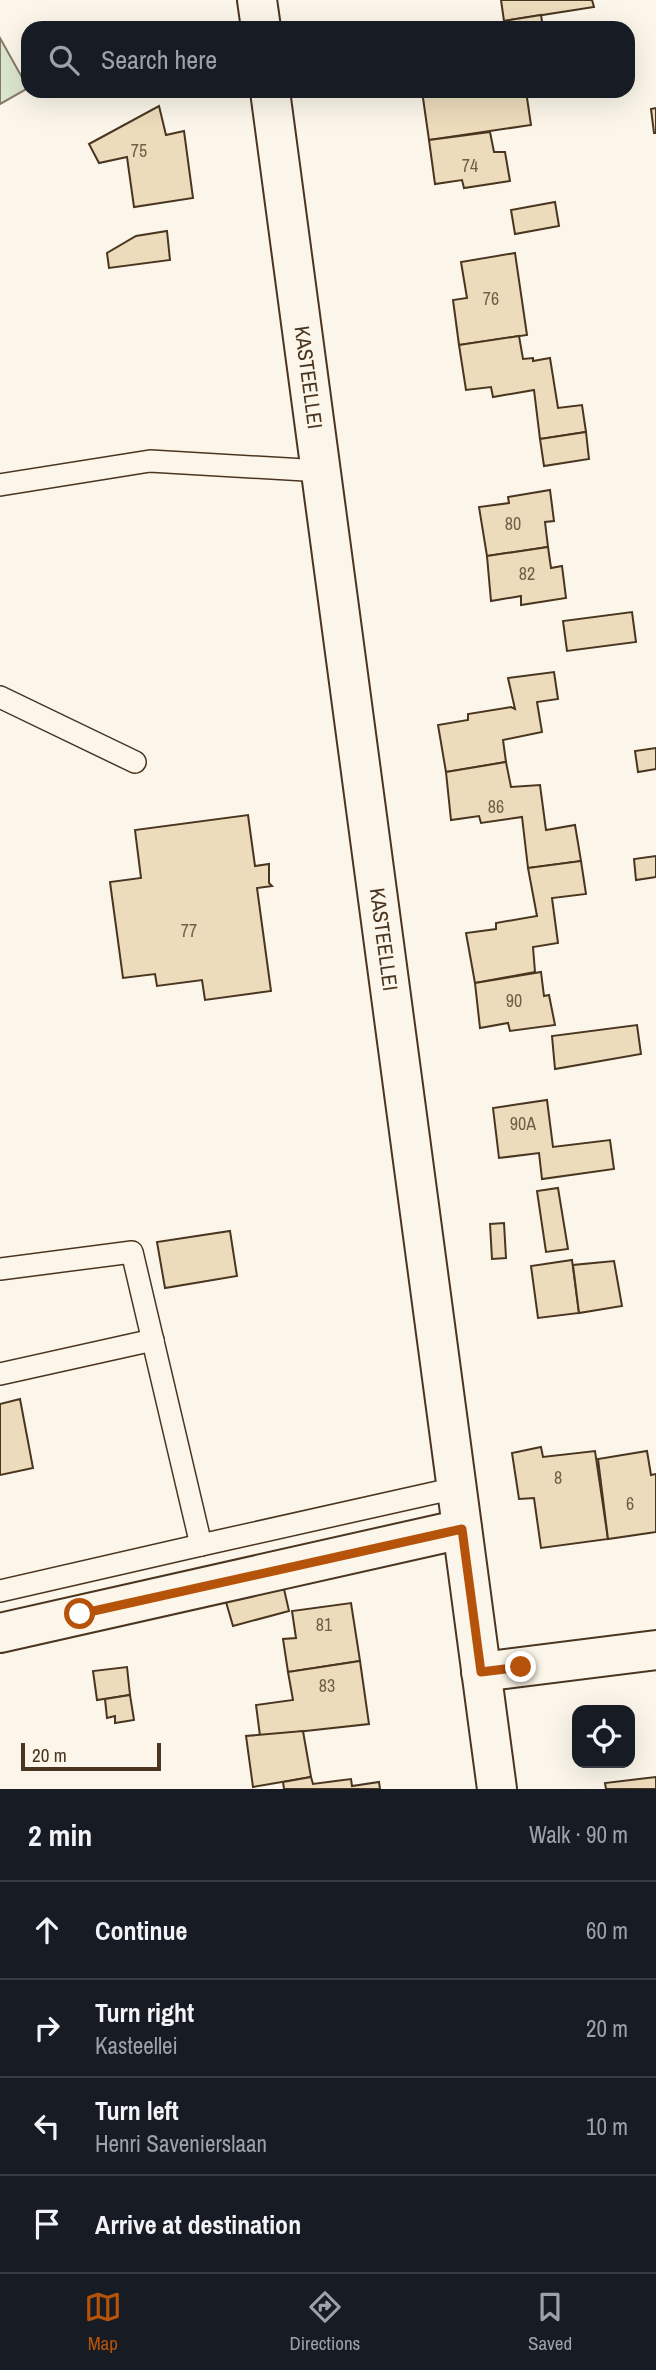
<!DOCTYPE html>
<meta charset="utf-8">
<style>
:root{--surface:#171b24;--page:#242831;--text:#f1f3f6;--muted:#9ea1a6;--line:#363941;--accent:#b45309}
body{margin:0;font-family:"Archivo Narrow",sans-serif;background:var(--page);color:var(--text)}
.controls{position:absolute;right:21px;bottom:21px;display:grid;overflow:hidden;border-radius:14px;box-shadow:0 7px 28px #0002}
.controls button{width:63px;height:63px;display:grid;place-items:center;padding:0;border:0;border-bottom:2px solid var(--line);background:var(--surface);color:var(--text);font:35px sans-serif}
.scale{position:absolute;left:21px;bottom:18px;width:140px;box-sizing:border-box;padding-left:7px;border:4px solid #4a3520;border-top:0;font-size:19px;line-height:24px;white-space:nowrap;color:#4a3520;-webkit-text-stroke:5px #fbf6e9;paint-order:stroke}
.stop{position:absolute;width:21px;height:21px;margin:-16px;border:5px solid #b45309;border-radius:50%;background:#fff}
.stop.end{background:#b45309;border-color:#fff;box-shadow:0 2px 7px #0008}
.list{margin:0;padding:0;list-style:none}
h2{display:flex;justify-content:space-between;align-items:center;height:91px;margin:0;padding:0 28px;font-size:30px}
h2 small{font-size:23px;font-weight:400;color:var(--muted)}
.list li{display:grid;grid-template-columns:46px 1fr auto;gap:21px;align-items:center;box-sizing:border-box;height:98px;padding:0 28px;border-top:2px solid var(--line)}
.list b{display:block;font-size:26px;white-space:nowrap}
.list p{margin:0;font-size:23px;white-space:nowrap;color:var(--muted)}
.list em{font-size:23px;font-style:normal;color:var(--muted)}
.icon{flex:none;width:38px;height:38px;fill:none;stroke:currentColor;stroke-width:2;stroke-linecap:round;stroke-linejoin:round}
.map{position:relative;flex:none;width:656px;height:1789px;overflow:hidden}
.search{position:absolute;background:var(--surface);box-shadow:0 7px 28px #0002;left:21px;right:21px;top:21px;height:77px;display:flex;align-items:center;gap:18px;box-sizing:border-box;padding:0 24px;border-radius:21px;color:var(--muted);font-size:26px}
.sheet{height:483px;background:var(--surface)}
nav{display:flex;justify-content:space-around;align-items:center;box-sizing:border-box;height:98px;border-top:2px solid var(--line);background:var(--surface);font-size:19px;color:var(--muted)}
nav a{display:grid;justify-items:center;gap:4px}
nav .on{color:var(--accent)}
.map>svg:first-child{display:block}
.green{fill:#dce7d0;stroke:#887966;stroke-width:2}
.building{fill:#ecdcbc;stroke:#4a3520;stroke-width:2}
.lines{fill:none;stroke-linecap:round;stroke-linejoin:round}
.lane-casing{stroke:#4a3520;stroke-width:24}
.street-casing{stroke:#4a3520;stroke-width:42}
.lane{stroke:#fbf6e9;stroke-width:21}
.street{stroke:#fbf6e9;stroke-width:38}
.route{stroke:#b45309;stroke-width:9}
.labels{text-anchor:middle;stroke-width:5;stroke-linejoin:round;paint-order:stroke}
.number-label{font-size:18px;fill:#725f47}
.street-label{font-size:21px;fill:#4a3520;stroke:#fbf6e9}
</style>
<div class="map">
<svg width="656" height="1789" viewBox="0 0 656 1789">
<rect width="100%" height="100%" fill="#fbf6e9"/>
<!-- green -->
<polygon class="green" points="0,38 28,88 0,104"/>
<!-- building -->
<g class="building">
<polygon points="501,0 592,0 594,7 504,21"/>
<polygon points="541,15 543,28 505,28 504,21"/>
<polygon points="422,91 526,91 531,125 429,140"/>
<polygon points="159,106 166,135 184,131 193,198 134,207 127,157 99,163 89,144"/>
<polygon points="656,108 656,133 654,133 651,109"/>
<polygon points="490,132 494,152 505,152 510,181 464,188 462,180 435,184 429,140"/>
<polygon points="555,202 559,226 515,234 511,210"/>
<polygon points="167,231 170,260 109,268 107,253 136,236"/>
<polygon points="515,253 527,335 459,345 453,300 467,298 461,262"/>
<polygon points="519,336 523,359 533,358 533,361 550,358 558,408 582,405 586,432 540,439 534,390 493,397 491,387 466,390 459,345"/>
<polygon points="586,432 589,459 544,466 540,439"/>
<polygon points="550,490 554,521 545,522 548,547 487,556 479,507 509,503 508,497"/>
<polygon points="548,547 551,568 562,566 566,598 521,605 521,596 491,601 487,556"/>
<polygon points="632,612 636,642 567,651 563,621"/>
<polygon points="554,672 558,699 537,702 542,732 503,740 506,762 446,772 438,725 468,720 468,714 511,707 515,709 508,678"/>
<polygon points="656,748 656,769 638,772 635,751"/>
<polygon points="506,762 511,787 540,785 546,830 575,825 581,861 528,868 522,817 481,823 479,816 451,820 446,772"/>
<polygon points="248,815 255,866 269,864 269,883 272,886 257,888 271,991 205,1000 202,980 157,986 155,974 123,978 110,882 141,878 135,830"/>
<polygon points="656,856 656,877 636,880 634,859"/>
<polygon points="581,861 586,894 552,898 558,943 533,947 535,972 475,983 466,933 496,929 496,923 537,916 528,868"/>
<polygon points="541,972 544,996 549,995 555,1025 510,1031 508,1023 480,1028 475,983"/>
<polygon points="637,1025 641,1054 555,1069 552,1036"/>
<polygon points="547,1100 553,1147 610,1140 614,1169 542,1179 539,1153 499,1158 493,1108"/>
<polygon points="558,1188 568,1249 546,1252 537,1191"/>
<polygon points="504,1223 506,1258 492,1259 490,1224"/>
<polygon points="230,1231 237,1276 165,1288 157,1242"/>
<polygon points="572,1260 579,1313 538,1318 531,1266"/>
<polygon points="614,1261 622,1306 579,1313 573,1265"/>
<polygon points="20,1399 33,1468 0,1475 0,1404"/>
<polygon points="541,1447 543,1457 595,1451 608,1539 541,1548 534,1498 519,1499 512,1453"/>
<polygon points="647,1451 651,1475 656,1474 656,1532 608,1539 598,1459"/>
<polygon points="284,1589 289,1611 233,1626 226,1602"/>
<polygon points="351,1603 360,1661 288,1672 283,1639 296,1638 292,1611"/>
<polygon points="360,1661 369,1724 260,1736 256,1705 293,1700 288,1672"/>
<polygon points="127,1667 130,1695 97,1700 93,1671"/>
<polygon points="130,1695 134,1720 115,1723 115,1716 107,1718 105,1699"/>
<polygon points="303,1731 311,1777 253,1787 246,1736"/>
<polygon points="311,1777 313,1784 351,1779 352,1786 379,1782 380,1789 284,1789 283,1782"/>
<polygon points="656,1777 656,1789 606,1789 605,1783"/>
</g>
<g class="lines">
<!-- lane casing -->
<g class="lane-casing">
<g id="lane">
<polyline points="0,485 150,461 322,471"/>
<polyline points="0,697 135,762"/>
<polyline points="0,1269 132,1252 201,1545 456,1488"/>
<polyline points="0,1374 153,1340"/>
<polyline points="0,1591 201,1545"/>
</g>
</g>
<!-- street casing -->
<g class="street-casing">
<g id="street">
<polyline points="257,0 261,28"/>
<path id="s1" d="M270 91 497 1789"/>
<polyline points="0,1633 462,1529"/>
<polyline points="481,1672 656,1650"/>
</g>
</g>
<!-- lane -->
<use href="#lane" class="lane"/>
<!-- street -->
<use href="#street" class="street"/>
</g>
<g class="lines">
<!-- route -->
<polyline class="route" points="80,1614 462,1529 481,1672 521,1667"/>
</g>
<g class="labels">
<!-- number labels -->
<g class="number-label">
<text x="139" y="157">75</text>
<text x="470" y="172">74</text>
<text x="491" y="305">76</text>
<text x="513" y="530">80</text>
<text x="527" y="580">82</text>
<text x="496" y="813">86</text>
<text x="189" y="937">77</text>
<text x="514" y="1007">90</text>
<text x="523" y="1130">90A</text>
<text x="558" y="1484">8</text>
<text x="630" y="1510">6</text>
<text x="324" y="1631">81</text>
<text x="327" y="1692">83</text>
</g>
<!-- street labels -->
<g class="street-label">
<text dy="7" stroke="none"><textPath href="#s1" startOffset="289">KASTEELLEI</textPath></text>
<text dy="7" stroke="none"><textPath href="#s1" startOffset="856">KASTEELLEI</textPath></text>
</g>
</g>
</svg>
<div class="controls">
<button><svg class="icon" aria-label="locate" viewBox="0 0 24 24"><circle cx="12" cy="12" r="6"/><path d="M12 2v4M12 18v4M2 12h4M18 12h4"/></svg></button>
</div>
<div class="scale">20 m</div>
<div class="stop" style="left:80px;top:1614px"></div>
<div class="stop end" style="left:521px;top:1667px"></div>
<div class="search"><svg class="icon" aria-label="search" viewBox="0 0 24 24"><circle cx="10" cy="10" r="6"/><path d="M15 15l6 6"/></svg>Search here</div>
</div>
<section class="sheet">
<h2>2 min<small>Walk · 90 m</small></h2>
<ul class="list">
<li><svg class="icon" aria-label="ahead" viewBox="0 0 24 24"><path d="M12 20V5M6 11l6-6 6 6"/></svg><div><b>Continue</b></div><em>60 m</em></li>
<li><svg class="icon" aria-label="right" viewBox="0 0 24 24"><path d="M7 20v-9h11M14 6l5 5-5 5"/></svg><div><b>Turn right</b><p>Kasteellei</p></div><em>20 m</em></li>
<li><svg class="icon" aria-label="left" viewBox="0 0 24 24"><path d="M17 20v-9H6M10 6l-5 5 5 5"/></svg><div><b>Turn left</b><p>Henri Savenierslaan</p></div><em>10 m</em></li>
<li><svg class="icon" aria-label="arrive" viewBox="0 0 24 24"><path d="M6 21V4h12l-3 4 3 4H6"/></svg><div><b>Arrive at destination</b></div></li>
</ul>
</section>
<nav>
<a class="on"><svg class="icon" aria-label="map" viewBox="0 0 24 24"><path d="M3 6l6-2 6 2 6-2v14l-6 2-6-2-6 2zM9 4v14M15 6v14"/></svg>Map</a>
<a><svg class="icon" aria-label="directions" viewBox="0 0 24 24"><path d="M12 3l9 9-9 9-9-9zM9 14v-3h6M13 9l2 2-2 2"/></svg>Directions</a>
<a><svg class="icon" aria-label="saved" viewBox="0 0 24 24"><path d="M7 4h10v16l-5-4-5 4z"/></svg>Saved</a>
</nav>
